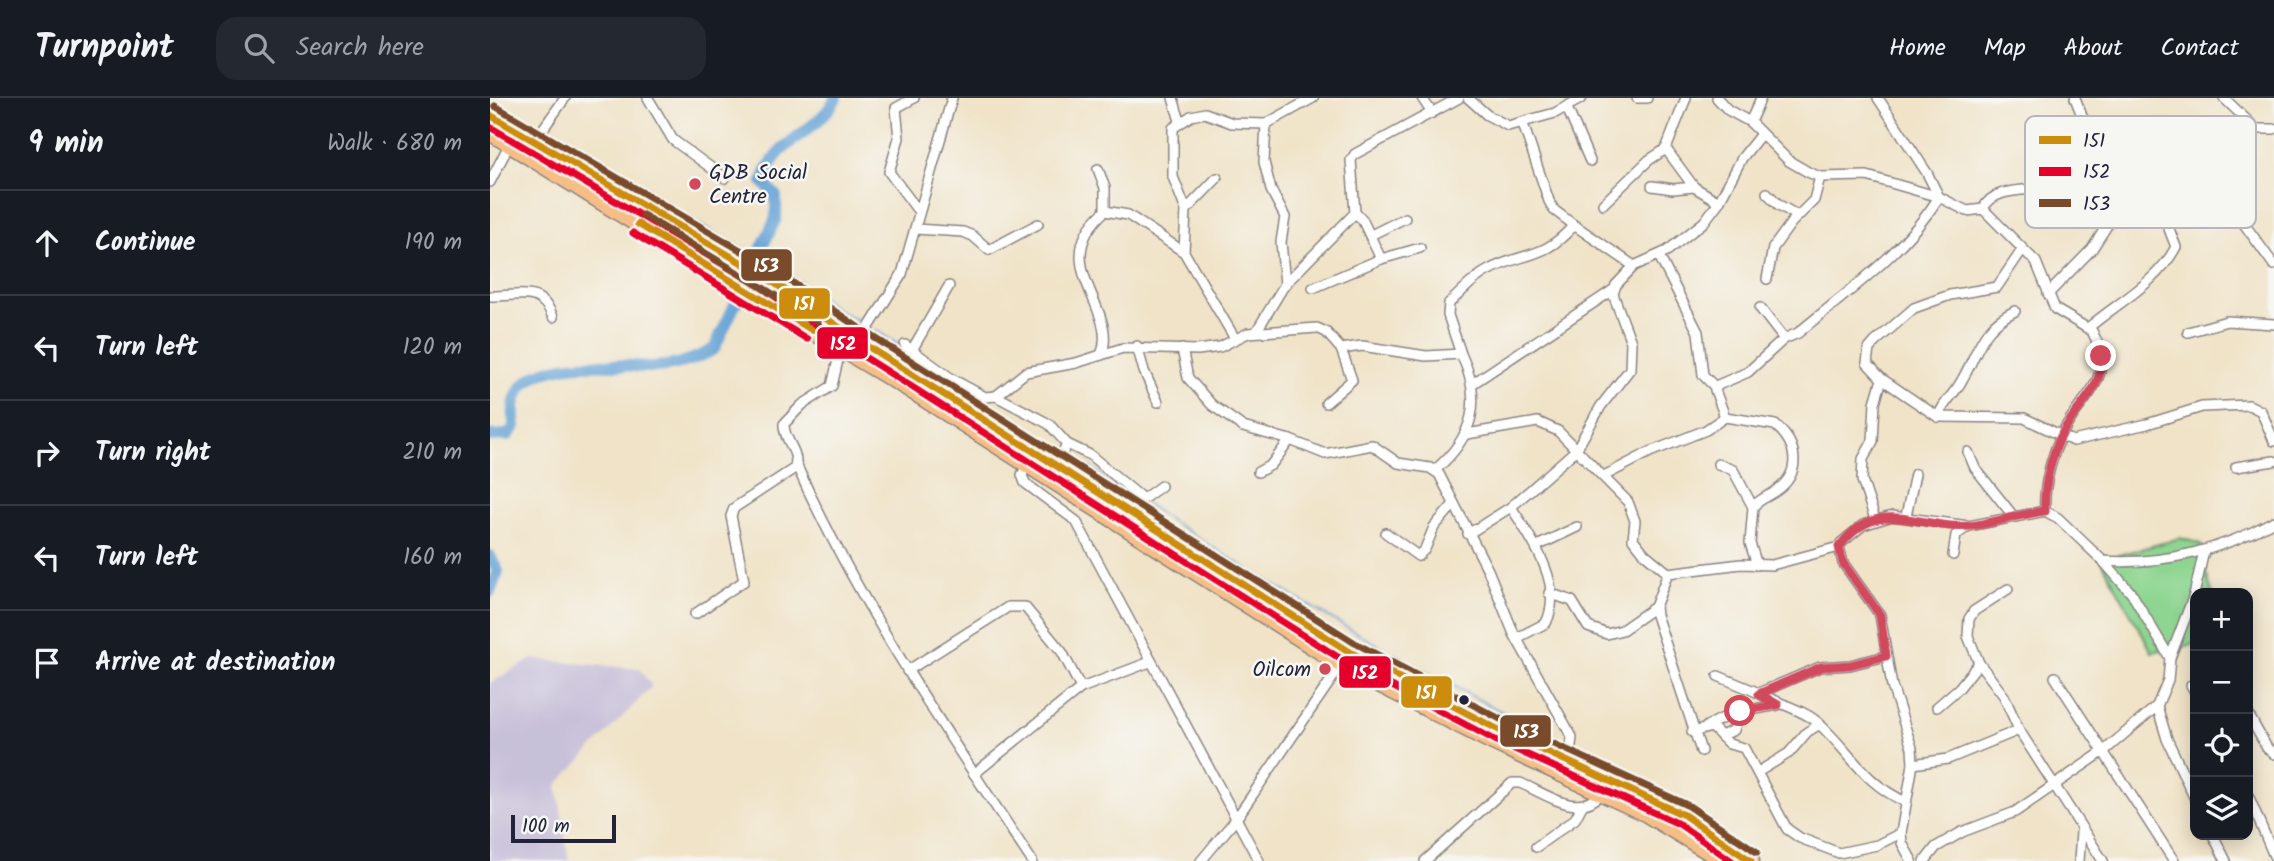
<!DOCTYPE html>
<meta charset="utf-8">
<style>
:root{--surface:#171b24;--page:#242831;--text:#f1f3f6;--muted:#9ea1a6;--line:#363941}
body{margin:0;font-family:Kalam,sans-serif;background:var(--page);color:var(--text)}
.controls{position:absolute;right:21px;bottom:21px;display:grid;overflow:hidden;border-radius:14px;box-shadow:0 4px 18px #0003}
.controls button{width:63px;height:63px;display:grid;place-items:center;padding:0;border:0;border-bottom:2px solid var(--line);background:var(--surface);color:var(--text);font:35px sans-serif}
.scale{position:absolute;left:21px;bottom:18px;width:105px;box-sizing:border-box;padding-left:7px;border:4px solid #22223b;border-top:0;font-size:19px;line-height:24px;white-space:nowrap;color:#22223b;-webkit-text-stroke:5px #f6f6f2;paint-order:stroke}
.stop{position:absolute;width:21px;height:21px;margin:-16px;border:5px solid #d1495b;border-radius:50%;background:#fff}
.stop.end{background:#d1495b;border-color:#fff;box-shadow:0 2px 7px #0008}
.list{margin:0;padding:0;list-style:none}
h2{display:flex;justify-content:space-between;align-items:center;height:91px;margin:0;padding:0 28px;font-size:30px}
h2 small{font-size:23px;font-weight:400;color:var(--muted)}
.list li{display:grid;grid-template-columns:46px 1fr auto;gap:21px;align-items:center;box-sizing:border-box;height:105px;padding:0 28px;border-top:2px solid var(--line)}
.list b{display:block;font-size:26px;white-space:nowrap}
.list em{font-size:23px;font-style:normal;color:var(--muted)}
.icon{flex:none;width:38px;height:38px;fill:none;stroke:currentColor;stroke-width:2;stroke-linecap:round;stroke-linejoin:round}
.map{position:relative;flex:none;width:1784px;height:763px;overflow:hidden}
header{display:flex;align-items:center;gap:42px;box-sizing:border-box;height:98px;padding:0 35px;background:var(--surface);border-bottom:2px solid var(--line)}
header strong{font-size:33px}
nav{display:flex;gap:38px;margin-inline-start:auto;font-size:24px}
.search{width:490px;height:63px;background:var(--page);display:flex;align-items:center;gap:18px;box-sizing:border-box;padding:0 24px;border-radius:21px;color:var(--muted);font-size:26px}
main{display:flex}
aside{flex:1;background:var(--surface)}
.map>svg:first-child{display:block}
.industrial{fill:#c7c0d9}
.green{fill:#8dd590;stroke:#587c66;stroke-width:2}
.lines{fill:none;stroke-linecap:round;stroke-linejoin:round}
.stream{stroke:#64a1d5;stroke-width:2}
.river{stroke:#64a1d5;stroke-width:12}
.street-casing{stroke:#898281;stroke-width:12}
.highway-casing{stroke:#898281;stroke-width:19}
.street{stroke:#fff;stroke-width:9}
.highway{stroke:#f6be87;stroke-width:16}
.bus-1-casing{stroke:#f6f6f2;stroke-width:12}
.bus-2-casing{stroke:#f6f6f2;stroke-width:12}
.bus-3-casing{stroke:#f6f6f2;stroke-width:12}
.bus-1{stroke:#cc8c0c;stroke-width:7}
.bus-2{stroke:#e4002b;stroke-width:7}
.bus-3{stroke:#7a4b2a;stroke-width:7}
.route{stroke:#d1495b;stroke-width:9}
.poi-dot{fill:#d1495b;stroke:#f6f6f2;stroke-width:2.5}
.bus-dot{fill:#22223b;stroke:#f6f6f2;stroke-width:2.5}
.labels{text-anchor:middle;stroke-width:5;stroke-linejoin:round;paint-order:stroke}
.poi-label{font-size:21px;fill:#22223b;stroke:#f6f6f2;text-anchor:start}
.key{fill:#f6f6f2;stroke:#b6b6bb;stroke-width:2}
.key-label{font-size:19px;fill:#22223b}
.line-badge{stroke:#f6f6f2;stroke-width:2.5}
.badge-label{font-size:19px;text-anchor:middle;font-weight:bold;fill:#fff}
</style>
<header>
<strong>Turnpoint</strong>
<div class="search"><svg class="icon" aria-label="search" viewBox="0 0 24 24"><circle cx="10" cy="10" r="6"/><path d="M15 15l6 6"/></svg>Search here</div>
<nav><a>Home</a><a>Map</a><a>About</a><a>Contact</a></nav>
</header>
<main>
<aside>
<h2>9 min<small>Walk · 680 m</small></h2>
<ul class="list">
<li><svg class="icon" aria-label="ahead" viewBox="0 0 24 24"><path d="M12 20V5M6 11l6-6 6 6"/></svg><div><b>Continue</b></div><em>190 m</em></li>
<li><svg class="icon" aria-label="left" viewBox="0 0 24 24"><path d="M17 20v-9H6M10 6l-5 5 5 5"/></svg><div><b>Turn left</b></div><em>120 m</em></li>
<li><svg class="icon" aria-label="right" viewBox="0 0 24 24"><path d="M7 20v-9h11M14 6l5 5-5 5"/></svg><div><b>Turn right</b></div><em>210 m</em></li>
<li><svg class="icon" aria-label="left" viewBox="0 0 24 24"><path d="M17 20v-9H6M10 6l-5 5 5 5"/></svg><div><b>Turn left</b></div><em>160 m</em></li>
<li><svg class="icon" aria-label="arrive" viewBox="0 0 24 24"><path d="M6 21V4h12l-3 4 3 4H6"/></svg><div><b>Arrive at destination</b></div></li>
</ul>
</aside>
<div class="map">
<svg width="1784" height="763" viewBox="0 0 1784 763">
<rect width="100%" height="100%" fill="#f6f6f2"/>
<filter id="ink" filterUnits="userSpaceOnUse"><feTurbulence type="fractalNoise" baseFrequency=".0143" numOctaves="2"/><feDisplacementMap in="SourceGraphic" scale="14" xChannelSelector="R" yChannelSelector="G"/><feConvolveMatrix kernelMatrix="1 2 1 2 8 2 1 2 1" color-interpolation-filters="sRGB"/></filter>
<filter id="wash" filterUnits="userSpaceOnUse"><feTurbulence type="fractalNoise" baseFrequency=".00686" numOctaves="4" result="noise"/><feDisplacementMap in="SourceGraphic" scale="28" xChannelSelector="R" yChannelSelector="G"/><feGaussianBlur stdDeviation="1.57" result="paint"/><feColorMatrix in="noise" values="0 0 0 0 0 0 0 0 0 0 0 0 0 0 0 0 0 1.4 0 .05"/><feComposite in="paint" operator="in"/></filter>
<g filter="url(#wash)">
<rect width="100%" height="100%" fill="#f0e3c7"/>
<!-- industrial -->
<polygon class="industrial" points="42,561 150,571 162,588 67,687 79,763 0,763 0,585"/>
<!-- green -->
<polygon class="green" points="1690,440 1711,446 1712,461 1722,495 1705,495 1705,546 1662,554 1611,462"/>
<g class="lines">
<!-- stream -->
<g class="stream">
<polyline points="191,120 200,121 325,193 345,211 376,226"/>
<polyline points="153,139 189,165 267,209"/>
<polyline points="384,231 412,249"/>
<polyline points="496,303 570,351"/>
<polyline points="577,355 638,394"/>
<path d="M654 405C789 495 930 573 1075 646"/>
</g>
<!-- river -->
<g class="river">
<path d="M0 338 18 337 25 328C11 255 111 266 157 269 180 270 205 262 224 251L286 120V98L273 84C284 41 327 36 346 0"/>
<polyline points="0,458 8,473 0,494"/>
</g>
</g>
</g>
<g filter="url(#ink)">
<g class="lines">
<!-- street casing -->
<g class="street-casing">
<g id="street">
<polyline points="158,0 183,42 235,80"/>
<polyline points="424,0 406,10 409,40 399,74 429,114"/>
<polyline points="683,0 690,23"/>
<polyline points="932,0 942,15"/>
<polyline points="978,0 997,17 1018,28 1065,15 1092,0"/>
<polyline points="1147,0 1157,0"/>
<polyline points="1196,0 1176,51 1204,89 1229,104"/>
<path d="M1227 0 1238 12 1260 24 1299 63 1318 74 1330 79 1377 78 1449 99 1477 113 1493 111 1546 164 1565 211 1602 233C1628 282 1592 296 1573 334 1562 356 1553 389 1555 413"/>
<polyline points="1734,0 1766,31 1784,31"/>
<polyline points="1077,10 1100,63"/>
<polyline points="1260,24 1271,0"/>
<polyline points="776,26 774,64 781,92 795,119 791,144 795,186"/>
<polyline points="1033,26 1059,103 1064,112 1084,127"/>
<polyline points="43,45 75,0"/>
<polyline points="1694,52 1726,53 1766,31"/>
<path d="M608 71 615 90V113C554 166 631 210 611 257"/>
<polyline points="0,84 20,45"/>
<polyline points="1162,88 1183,91 1204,89"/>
<polyline points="1277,95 1289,107 1308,118"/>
<polyline points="1732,105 1749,119 1784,167"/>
<polyline points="1113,106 1159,62 1176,51"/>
<path d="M1493 111C1509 77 1568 107 1592 67 1596 59 1601 51 1599 41 1597 28 1590 13 1585 0"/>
<polyline points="696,112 727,80"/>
<polyline points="615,113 638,117 694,154 744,239"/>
<polyline points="425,131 473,134 483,138 499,152 548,126"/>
<polyline points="881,137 915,120"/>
<polyline points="1532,152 1507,189 1460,197 1424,210 1385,244 1379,251 1377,265 1392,281 1448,319 1534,320 1583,343 1657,326 1712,309 1759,307 1771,313 1784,343"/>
<polyline points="694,154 696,112 683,79 683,30 701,18 715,15 742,25 776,26 823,0"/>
<polyline points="1169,158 1208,234 1213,277 1225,289"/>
<polyline points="891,161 930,150"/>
<polyline points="1277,181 1283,150 1301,125 1324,102 1330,79"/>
<polyline points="823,190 891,161 872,121 865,115"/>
<polyline points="1558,196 1602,151 1625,115"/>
<path d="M0 198C29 199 50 187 63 219"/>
<path d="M1598 230C1628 204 1667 185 1686 149L1674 118"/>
<polyline points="766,234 795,186 865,115 861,62 865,56 969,0"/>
<polyline points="1698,234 1737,223 1784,226"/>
<path d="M1294 241 1308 235C1357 194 1415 154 1449 99L1437 75 1388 0"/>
<polyline points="371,242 412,176 462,0"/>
<polyline points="415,247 462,281 495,299 506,298 559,326 577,346 566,367"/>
<polyline points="647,248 654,273 668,304"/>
<polyline points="692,251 698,280 722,307 753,329 800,342 835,356 882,347 908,365 940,370 949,376 998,472 1024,536 1082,639 1079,664"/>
<polyline points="422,252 459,188"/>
<path d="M971 256 958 217 959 205C971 195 983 180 997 173 1034 153 1053 163 1084 127L1144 168"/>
<polyline points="982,286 1123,192"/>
<path d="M506 298 536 274 586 265 633 250 708 252 730 249 758 235 827 230 836 234 851 251 872 248 936 258 971 256C993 302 984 339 945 372"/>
<polyline points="836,305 862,282 851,251"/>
<path d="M1448 319C1453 304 1465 296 1472 282 1490 251 1490 230 1525 213"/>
<polyline points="977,336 1048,324 1068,333 1138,404 1145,423 1143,441 1155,456 1178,475"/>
<polyline points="577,346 600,357 653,401 671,388"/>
<polyline points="1478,354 1485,370 1524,419"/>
<path d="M306 366C369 507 457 635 542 763"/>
<polyline points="537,366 532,377 535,385 586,423 769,763"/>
<polyline points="1228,366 1243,372 1263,409"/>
<polyline points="1746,369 1784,363"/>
<polyline points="768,374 781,367 800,342"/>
<polyline points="1114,378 1160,354 1216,332 1235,319"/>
<path d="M1021 409C1041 440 1075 487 1056 525L1027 540"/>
<polyline points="1416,418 1425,376"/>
<polyline points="1385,421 1372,382 1373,361 1383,343 1385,305 1392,281"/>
<polyline points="896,435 928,458 935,451 944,429 964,406"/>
<polyline points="978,436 1021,409 1086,352 1111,308 1140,271 1141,244 1123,196 1126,187 1144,168 1177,153 1214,124 1229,104 1252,60 1271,36"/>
<polyline points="1047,448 1087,429"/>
<polyline points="1463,457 1466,437 1477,429"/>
<polyline points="1613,463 1642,496 1680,560"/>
<path d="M1267 467 1260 445 1263 409C1269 401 1278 399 1286 393 1312 375 1308 346 1285 327L1235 319 1225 292 1228 287 1258 274 1294 241 1270 210"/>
<polyline points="1518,491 1484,513 1479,521 1478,538 1489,565 1514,598 1529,632 1613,763"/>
<polyline points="1059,495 1082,503 1098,529 1117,536 1132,532 1165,509"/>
<path d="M205 516 254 483 241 418 244 410 305 370C310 353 293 342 294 326L312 307 342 288 351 249"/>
<polyline points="417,573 518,509 535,509 572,554 591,590"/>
<polyline points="1228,578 1269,595 1330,569 1360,567 1396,558"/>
<polyline points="1565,579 1684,763"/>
<polyline points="1701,587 1705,594"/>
<path d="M1269 595C1286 605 1314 612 1327 624 1360 653 1373 685 1416 704"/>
<polyline points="1667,608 1677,641 1705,701"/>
<polyline points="1447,609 1469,590 1489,565"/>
<polyline points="1758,616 1777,650 1784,656"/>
<polyline points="1217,628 1243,615 1288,607"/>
<polyline points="1202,634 1222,629 1239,646 1254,650 1297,731 1310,740 1349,755 1387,747 1411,735"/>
<polyline points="1231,638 1244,632 1250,613"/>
<polyline points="1211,653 1166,517 1165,509 1178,475 1251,466 1282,467 1349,449"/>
<polyline points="1423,666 1458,661 1529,632"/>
<polyline points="1268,674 1299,655 1317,634 1330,626"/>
<polyline points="484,676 591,590 660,564"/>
<polyline points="1758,697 1784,758"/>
<polyline points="1723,737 1736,763"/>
<polyline points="1046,749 1085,721 1092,708"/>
<polyline points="711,763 746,721 852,566"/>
<path d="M935 763 1022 685H1030C1057 696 1088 722 1112 695"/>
<path d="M1422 763 1412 745 1411 735 1423 666 1422 650 1402 588 1390 517 1353 465 1349 449 1351 445 1373 427 1402 418 1479 428 1555 413 1568 420 1613 463C1672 467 1733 452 1784 423"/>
<polyline points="1435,763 1446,749 1472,734 1525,714 1614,653 1667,608 1678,582 1680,560 1704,497 1714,453"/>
<polyline points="1589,763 1591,734"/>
</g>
</g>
<!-- highway casing -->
<g class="highway-casing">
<g id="highway">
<polyline points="0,17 276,179 360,237 860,554 1009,632 1194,717 1261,763"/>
<polyline points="0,34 258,195 416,289 852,567 1003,644 1155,715 1234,763"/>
</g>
</g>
<!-- street -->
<use href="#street" class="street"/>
<!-- highway -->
<use href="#highway" class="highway"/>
<!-- bus-1 casing -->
<g class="bus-1-casing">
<g id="bus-1">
<polyline points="0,17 276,179 360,237 860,554 1009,632 1194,717 1261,763"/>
<polyline points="148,126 322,232"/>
</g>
</g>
<!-- bus-2 casing -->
<g class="bus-2-casing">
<g id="bus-2">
<polyline points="0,29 270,188 354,246 854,563 1005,642 1189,726 1242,763"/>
<polyline points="143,135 317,241"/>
</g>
</g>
<!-- bus-3 casing -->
<g class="bus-3-casing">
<g id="bus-3">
<polyline points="5,8 281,170 366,228 865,545 1014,623 1199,708 1267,754"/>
<polyline points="153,117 327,223"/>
</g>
</g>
<!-- bus-1 -->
<use href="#bus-1" class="bus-1"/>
<!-- bus-2 -->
<use href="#bus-2" class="bus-2"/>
<!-- bus-3 -->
<use href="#bus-3" class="bus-3"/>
</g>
</g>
<g class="lines" filter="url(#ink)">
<!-- route -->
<path class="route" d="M1250 613 1288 607 1269 596 1331 569 1360 567 1396 558 1390 517 1353 465 1349 449C1390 395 1429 433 1480 428 1505 425 1530 416 1555 413 1553 389 1562 355 1573 334 1587 307 1614 291 1611 258"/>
</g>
<!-- markers -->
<g class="poi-dot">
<circle cx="205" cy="86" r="7"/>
<circle cx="835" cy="571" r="7"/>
</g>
<circle class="bus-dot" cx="974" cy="602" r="6"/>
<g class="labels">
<!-- poi labels -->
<g class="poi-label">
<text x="219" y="81">GDB Social<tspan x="219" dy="24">Centre</tspan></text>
<text x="821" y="578" text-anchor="end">Oilcom</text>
</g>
</g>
<!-- legend -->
<rect x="1535" y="18" width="231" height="112" rx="10" class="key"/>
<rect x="1549" y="38" width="32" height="8" fill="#cc8c0c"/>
<rect x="1549" y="69" width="32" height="9" fill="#e4002b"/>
<rect x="1549" y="101" width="32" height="8" fill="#7a4b2a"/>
<g class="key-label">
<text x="1593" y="49">151</text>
<text x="1593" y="80">152</text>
<text x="1593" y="112">153</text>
</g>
<g class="line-badge">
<rect x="250" y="150" width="53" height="34" rx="7" fill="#7a4b2a"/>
<rect x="288" y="189" width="53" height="33" rx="7" fill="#cc8c0c"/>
<rect x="326" y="228" width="53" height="34" rx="7" fill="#e4002b"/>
<rect x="848" y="557" width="54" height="34" rx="7" fill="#e4002b"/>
<rect x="910" y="577" width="53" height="34" rx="7" fill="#cc8c0c"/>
<rect x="1009" y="616" width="53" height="34" rx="7" fill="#7a4b2a"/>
</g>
<g class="badge-label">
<text x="276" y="174">153</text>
<text x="314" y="212">151</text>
<text x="353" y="252">152</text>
<text x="875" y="581">152</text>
<text x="936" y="601">151</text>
<text x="1036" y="640">153</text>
</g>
</svg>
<div class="controls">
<button>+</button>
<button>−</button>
<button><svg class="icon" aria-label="locate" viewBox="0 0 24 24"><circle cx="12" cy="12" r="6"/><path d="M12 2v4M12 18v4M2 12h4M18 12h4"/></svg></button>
<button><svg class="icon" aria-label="layers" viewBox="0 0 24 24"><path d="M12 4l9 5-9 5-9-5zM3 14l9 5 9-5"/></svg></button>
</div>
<div class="scale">100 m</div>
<div class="stop" style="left:1250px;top:613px"></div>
<div class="stop end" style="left:1611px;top:258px"></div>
</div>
</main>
